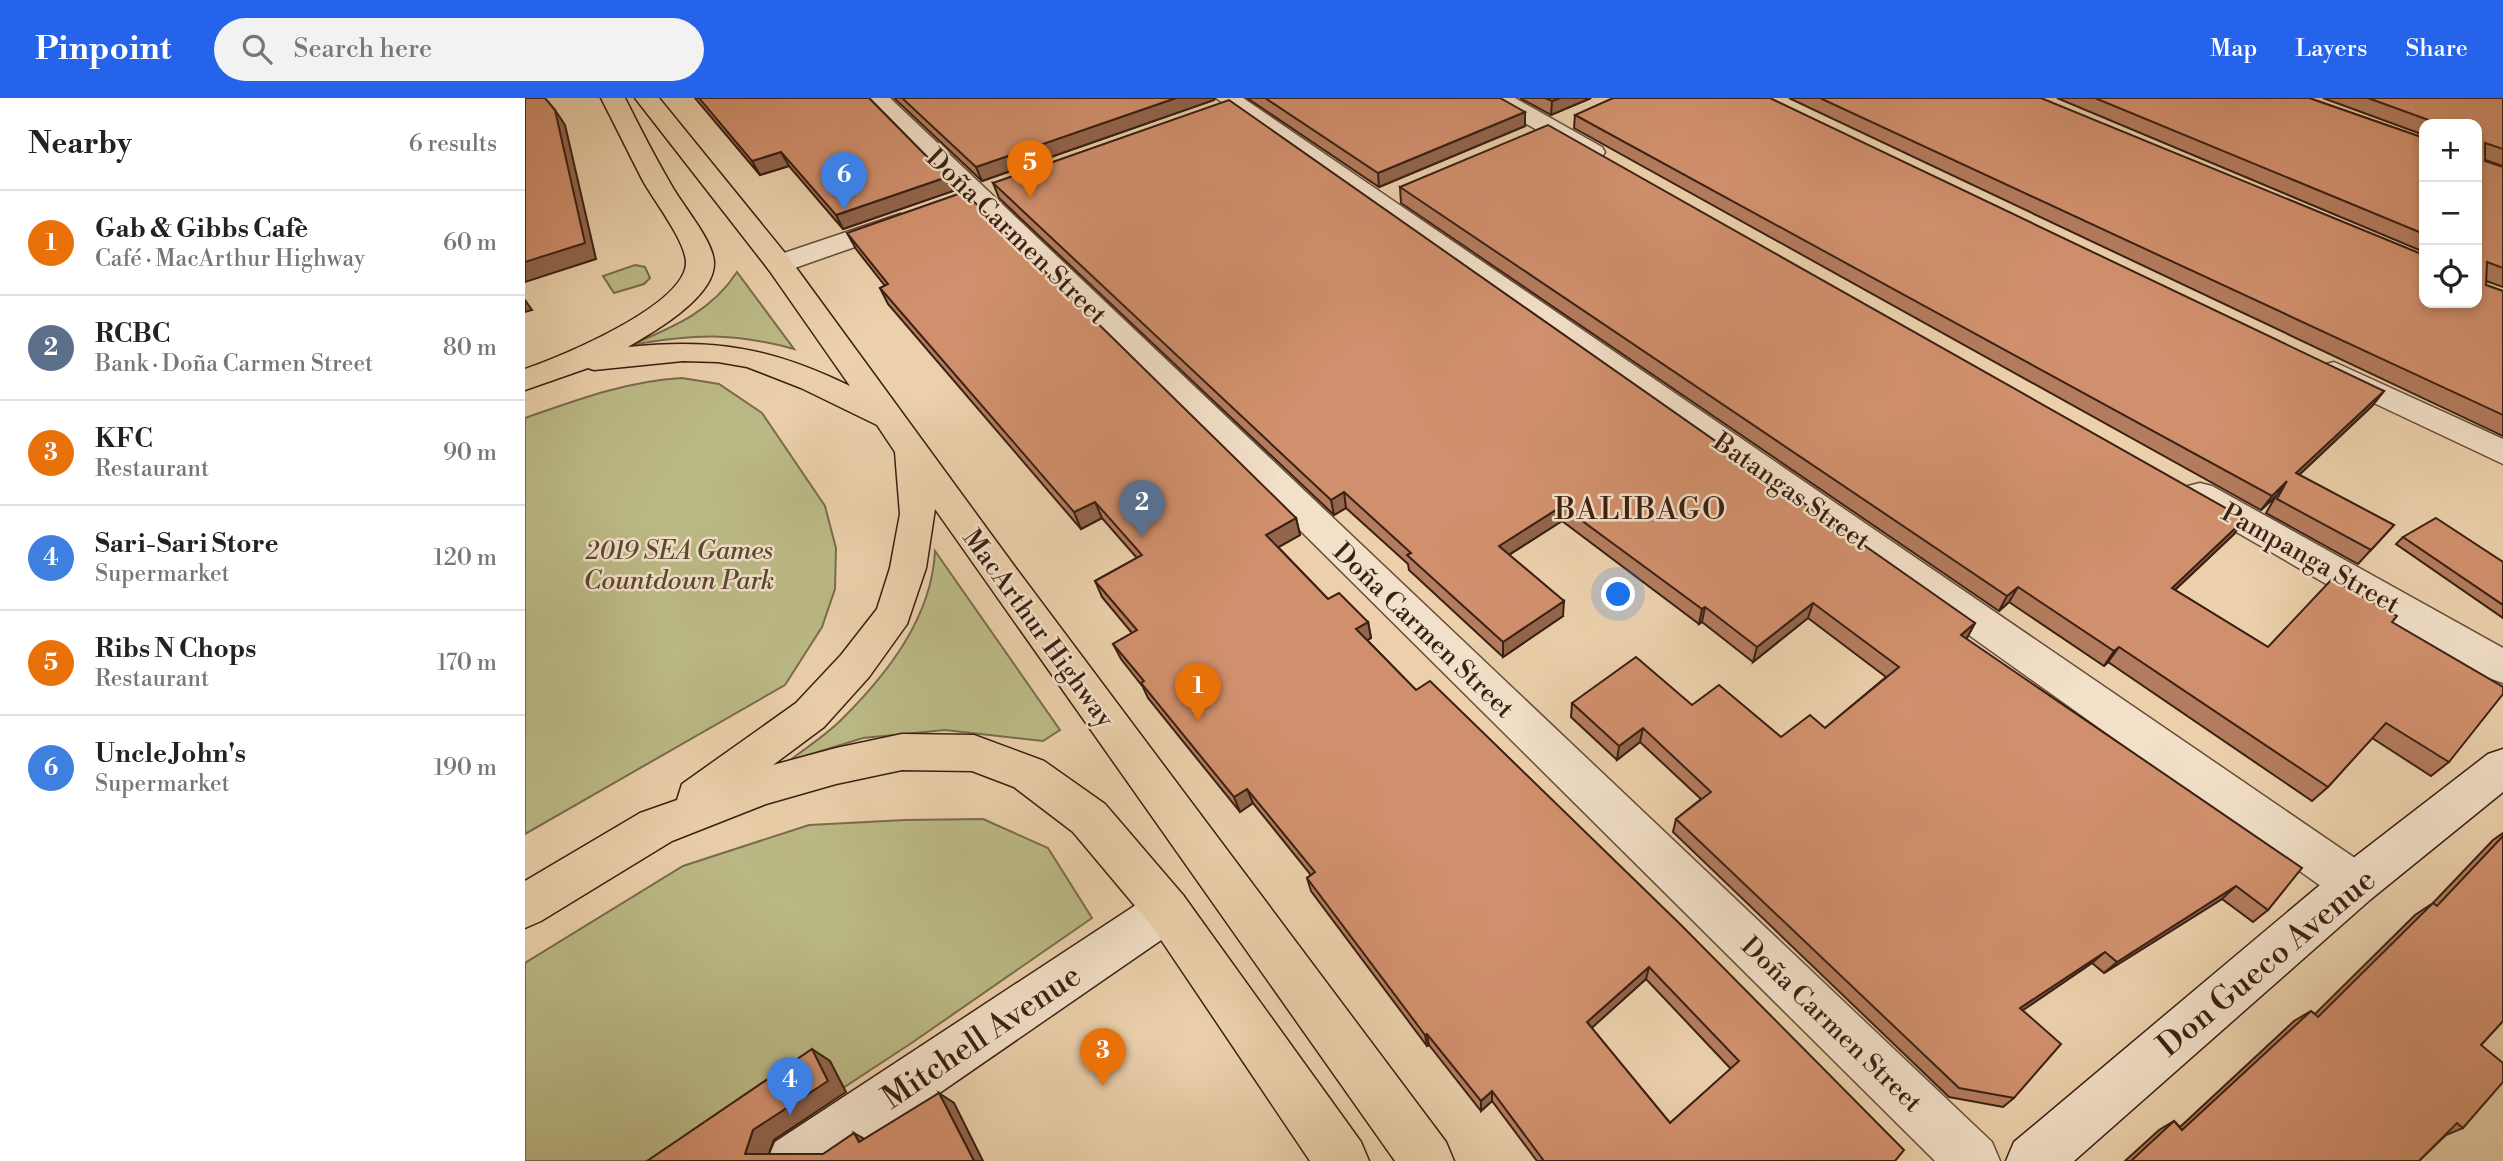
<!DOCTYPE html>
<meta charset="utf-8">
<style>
:root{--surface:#fff;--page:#f2f2f2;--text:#222;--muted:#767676;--line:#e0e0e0;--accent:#2563eb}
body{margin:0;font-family:"Libre Bodoni",serif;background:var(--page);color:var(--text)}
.controls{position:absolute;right:21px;top:21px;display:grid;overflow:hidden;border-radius:14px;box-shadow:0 4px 10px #0003}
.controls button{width:63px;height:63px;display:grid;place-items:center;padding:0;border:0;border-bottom:2px solid var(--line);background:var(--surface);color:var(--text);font:35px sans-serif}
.you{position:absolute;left:1094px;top:497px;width:24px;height:24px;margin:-18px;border:5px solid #fff;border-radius:50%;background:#1a73e8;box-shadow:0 0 0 10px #1a73e833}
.badge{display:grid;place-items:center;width:46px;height:46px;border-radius:50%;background:var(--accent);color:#fff;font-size:23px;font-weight:700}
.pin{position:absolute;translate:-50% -58px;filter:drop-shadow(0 2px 4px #0008)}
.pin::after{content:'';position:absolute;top:37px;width:24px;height:21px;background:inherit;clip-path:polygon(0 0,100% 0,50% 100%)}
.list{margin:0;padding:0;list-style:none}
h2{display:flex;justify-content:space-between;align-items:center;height:91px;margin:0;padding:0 28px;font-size:30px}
h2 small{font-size:23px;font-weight:400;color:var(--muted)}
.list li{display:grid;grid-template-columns:46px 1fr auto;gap:21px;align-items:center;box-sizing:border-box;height:105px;padding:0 28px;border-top:2px solid var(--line)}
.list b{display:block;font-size:26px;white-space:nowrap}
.list p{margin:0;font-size:23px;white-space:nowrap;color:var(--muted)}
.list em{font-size:23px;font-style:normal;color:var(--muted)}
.icon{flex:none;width:38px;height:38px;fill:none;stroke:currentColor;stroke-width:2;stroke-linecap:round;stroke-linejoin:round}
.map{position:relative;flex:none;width:1978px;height:1063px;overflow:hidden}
header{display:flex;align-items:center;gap:42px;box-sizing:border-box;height:98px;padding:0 35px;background:var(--accent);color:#fff}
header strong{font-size:33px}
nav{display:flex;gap:38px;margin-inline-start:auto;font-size:24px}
.search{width:490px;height:63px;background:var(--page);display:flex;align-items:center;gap:18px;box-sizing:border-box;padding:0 24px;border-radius:38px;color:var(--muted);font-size:26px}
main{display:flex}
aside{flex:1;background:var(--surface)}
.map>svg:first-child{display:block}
.green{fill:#bbba86;stroke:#7a6c4c;stroke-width:2}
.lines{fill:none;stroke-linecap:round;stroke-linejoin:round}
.minor-casing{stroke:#664b39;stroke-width:3}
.secondary-casing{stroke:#3a1f13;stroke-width:3}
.trunk-casing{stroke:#3a1f13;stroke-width:3}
.minor{fill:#f2e0c8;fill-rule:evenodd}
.secondary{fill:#f2e0c8;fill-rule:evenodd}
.trunk{fill:#ebd0ab;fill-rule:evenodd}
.wall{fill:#b47c5e;stroke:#3a1f13;stroke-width:2;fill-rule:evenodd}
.shaded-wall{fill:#92654c;stroke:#3a1f13;stroke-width:2}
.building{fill:#d1906d;stroke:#3a1f13;stroke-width:2;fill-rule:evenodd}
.labels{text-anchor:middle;stroke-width:5;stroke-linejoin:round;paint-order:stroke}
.street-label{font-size:26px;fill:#3a1f13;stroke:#f2e0c8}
.park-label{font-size:26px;font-style:italic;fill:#5a4630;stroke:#f2e0c8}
.quarter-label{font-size:30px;letter-spacing:2px;fill:#3a1f13;stroke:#f2e0c8}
.near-street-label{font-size:32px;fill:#3a1f13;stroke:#f2e0c8}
</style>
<header>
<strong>Pinpoint</strong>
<div class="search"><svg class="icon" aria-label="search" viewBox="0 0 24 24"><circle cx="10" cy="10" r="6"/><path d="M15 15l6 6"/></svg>Search here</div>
<nav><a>Map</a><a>Layers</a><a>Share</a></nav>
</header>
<main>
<aside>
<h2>Nearby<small>6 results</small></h2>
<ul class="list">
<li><span class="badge" style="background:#e8710a">1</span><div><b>Gab &amp; Gibbs Cafè</b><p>Café · MacArthur Highway</p></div><em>60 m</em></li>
<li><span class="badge" style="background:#5c6f8a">2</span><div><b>RCBC</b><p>Bank · Doña Carmen Street</p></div><em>80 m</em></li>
<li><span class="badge" style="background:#e8710a">3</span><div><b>KFC</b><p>Restaurant</p></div><em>90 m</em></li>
<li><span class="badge" style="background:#3f7fe0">4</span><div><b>Sari-Sari Store</b><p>Supermarket</p></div><em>120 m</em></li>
<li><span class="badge" style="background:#e8710a">5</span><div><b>Ribs N Chops</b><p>Restaurant</p></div><em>170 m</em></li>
<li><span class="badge" style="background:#3f7fe0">6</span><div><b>Uncle John's</b><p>Supermarket</p></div><em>190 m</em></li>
</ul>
</aside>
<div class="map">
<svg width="1978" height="1063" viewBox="0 0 1978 1063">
<rect width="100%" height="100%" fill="#ebd0ab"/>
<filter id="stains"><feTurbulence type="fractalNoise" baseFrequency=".00286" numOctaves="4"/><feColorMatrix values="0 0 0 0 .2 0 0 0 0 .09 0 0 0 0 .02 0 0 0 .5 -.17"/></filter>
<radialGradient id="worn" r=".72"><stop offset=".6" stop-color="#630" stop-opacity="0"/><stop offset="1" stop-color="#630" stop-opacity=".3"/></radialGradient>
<!-- green -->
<g class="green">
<polygon points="110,167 120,169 125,180 119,186 89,195 78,178"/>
<path d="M212 174 269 251C207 234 169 236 106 247 148 229 186 214 212 174Z"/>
<path d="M157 280 194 286 237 315 300 408 311 450 310 491 297 529 260 587 0 736V320C51 302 102 283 157 280Z"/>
<path d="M410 453 535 632 518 643 420 632 338 640 264 663C282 649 303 636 319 619 364 574 407 518 410 453Z"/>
<polygon points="458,721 523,750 567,820 388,944 207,1063 0,1063 0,865 158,768 284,727 380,722"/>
</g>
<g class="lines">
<!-- minor casing -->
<g class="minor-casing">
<g id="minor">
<polygon points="340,0 365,0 1467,1044 1475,1063 1410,1063"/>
<polygon points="691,0 718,0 1846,771 1853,786 1846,801 1830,807 1814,801"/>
<polygon points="961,0 990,0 1077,49 1080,54 1077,59 1068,61 1059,59 965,5"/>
<polygon points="375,116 384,118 388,124 384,130 264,172 254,174 244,172 240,166 244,160"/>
<polygon points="1809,264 1978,341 1978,366 1798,281 1793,274 1798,267"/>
<polygon points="1675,385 1687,388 1978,550 1978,585 1964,580 1663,406 1658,397 1663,388"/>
</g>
</g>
<!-- secondary casing -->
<g class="secondary-casing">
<g id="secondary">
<polygon points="1978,651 1978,694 1846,801 1549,1063 1481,1063 1489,1044 1814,771 1963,656"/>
<polygon points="642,790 658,797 665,812 658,827 316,1063 242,1063 250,1044 626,797"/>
</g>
</g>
<!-- trunk casing -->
<g class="trunk-casing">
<path id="trunk" d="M76 0H100C115 30 131 61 148 90 159 109 189 144 189 165 190 199 129 234 103 249 190 240 246 250 325 288L244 172 110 0H134L264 160 490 469 921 1044 929 1063H870L410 411 401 470 382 526 344 579 299 629 248 667 311 650 377 636 449 637 519 663 580 706 658 797 836 1044 844 1063H785L626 827 548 734 489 689 447 673 377 672 311 686 241 706 147 743 16 823 0 830V783L115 715 152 702 157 686 271 605 316 557 352 511 365 470 375 416 370 354 352 327 276 290 222 269 193 264 158 263 69 272 63 270 0 292V271C36 259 158 208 161 166 162 144 128 102 117 81 103 54 90 27 76 0Z"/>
</g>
<!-- minor -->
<use href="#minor" class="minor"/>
<!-- secondary -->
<use href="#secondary" class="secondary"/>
<!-- trunk -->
<use href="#trunk" class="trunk"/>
</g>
<!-- wall -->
<g class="wall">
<polygon points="170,0 344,0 422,79 428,93 318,131 264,68 235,77"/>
<polygon points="369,0 690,0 689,2 457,83"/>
<polygon points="722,0 975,0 1000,28 854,89"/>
<polygon points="995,0 1066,0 1026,17"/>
<polygon points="1264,0 1516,0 1899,205 1952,26 1899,26 1899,37 1798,0 1978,0 1978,68 1960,62 1960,63 1978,69 1978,189 1961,183 1961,187 1978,193 1978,338"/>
<polygon points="1532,0 1784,0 1899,40 1899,154"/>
<polygon points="1050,17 1859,293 1847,308 1774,377 1869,427 1833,466 1741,415 1751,398 1736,412 1049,30"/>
<polygon points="468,85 1450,525 1441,541 1743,812 1728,824 1697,801 1579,875 1567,865 1498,912 1489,1000 1478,1009 1424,999 1148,734 1151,721 1176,701 1115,644 1092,662 1046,619 1047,605 1167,607 1256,639 1300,630 1361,579 1283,520 1228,564 1177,524 1174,526 1037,423 984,457 1038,518 978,559 884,472 883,466 821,410 809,417 474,100"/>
<polygon points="875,89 1709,436 1650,492 1743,549 1867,524 1924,664 1906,678 1847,640 1803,689 1787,703 1583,564 1579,568 1484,504 1474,513 876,105"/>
<path d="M322 135 771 420 775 437 753 449 803 501 843 524 846 540 842 542 891 592 1370 1063H1012L967 1003 956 1013 904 947 902 948 786 793 782 780 786 777 728 705 715 714 623 600 618 589 596 561 588 546 607 535 577 499 570 483 612 460 577 420 556 431 363 206 355 190 360 188 331 151ZM1121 881 1206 971 1145 1025 1066 930Z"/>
<polygon points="1878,439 1978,464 1978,520 1871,446"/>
<polygon points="1978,735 1978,923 1956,947 1938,1030 1921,1037 1894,1063 1600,1063 1634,1032 1649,1023 1655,1029 1769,923 1786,913 1790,916 1890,817 1908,805 1968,742"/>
</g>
<!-- shaded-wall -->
<g class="shaded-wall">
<polygon points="651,0 690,0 689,2 457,83 451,69"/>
<polygon points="1035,0 1066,0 1026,17 1027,3"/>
<polygon points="30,12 40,27 71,161 0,184 0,164"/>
<polygon points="1000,14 1000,28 854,89 853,75"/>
<polygon points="256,54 264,68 235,77 227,63"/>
<polygon points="422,79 428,93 318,131 311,117"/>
<polygon points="0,202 7,212 0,214"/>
<polygon points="1859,293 1847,308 1760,390 1771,375"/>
<polygon points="1762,383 1751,398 1736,412 1747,398"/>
<polygon points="819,394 821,410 809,417 806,402"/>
<polygon points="570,404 577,420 556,431 549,414"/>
<polygon points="1037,408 1037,423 974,463 974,448"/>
<polygon points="771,420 775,437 745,454 741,437"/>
<polygon points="1720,421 1709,436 1636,505 1647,490"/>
<polygon points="1493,489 1484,504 1474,513 1482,498"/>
<polygon points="1039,503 1038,518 978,559 978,544"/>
<polygon points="1288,505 1283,520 1228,564 1232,549"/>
<polygon points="1180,509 1177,524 1174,526 1177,511"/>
<polygon points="843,524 846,540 834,547 831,531"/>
<polygon points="1450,525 1442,540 1428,552 1436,537"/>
<polygon points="1594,549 1583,564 1579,568 1589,553"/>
<polygon points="1118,630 1115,644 1092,662 1094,648"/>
<polygon points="722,691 728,705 715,714 709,699"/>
<polygon points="1711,788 1697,801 1579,875 1592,864"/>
<polygon points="1580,854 1567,865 1485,921 1495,910"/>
<polygon points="1124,869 1121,881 1060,936 1062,924"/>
<polygon points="902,936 904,947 902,948 900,937"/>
<polygon points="287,951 305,963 321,994 249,1042 241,1063 220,1056 228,1032"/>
<polygon points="967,993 967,1003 956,1013 956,1003"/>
<polygon points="414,995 429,1005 458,1063 449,1063"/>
<polygon points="329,1035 347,1045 334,1044"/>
</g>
<!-- building -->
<g class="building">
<polygon points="0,0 20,0 30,12 60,145 0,164"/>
<polygon points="174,0 344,0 422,79 311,117 256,54 227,63"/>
<polygon points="377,0 651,0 451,69"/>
<polygon points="740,0 975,0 1000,14 853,75"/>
<polygon points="1020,0 1035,0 1027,3"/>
<polygon points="1088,0 1245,0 1859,293 1771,375 1869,427 1846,452 1752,401 1762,383 1747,398 1050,17"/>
<polygon points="1295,0 1516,0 1899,157 1899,205 1952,205 1952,26 1909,26 1909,24 1843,0 1978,0 1978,51 1960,45 1960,63 1978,69 1978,170 1962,164 1961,187 1978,193 1978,317"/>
<polygon points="1570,0 1784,0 1899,40 1899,136"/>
<polygon points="704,2 1450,525 1436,537 1777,770 1743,812 1711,788 1592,864 1580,854 1495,910 1536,946 1489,1000 1434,990 1151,721 1186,694 1118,630 1094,648 1047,605 1111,559 1167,607 1194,587 1256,639 1285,617 1300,630 1374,569 1288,505 1232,549 1180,509 1177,511 1037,408 974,448 1039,503 978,544 882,457 886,455 819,394 806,402 468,85"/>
<polygon points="1023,27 1720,421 1647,490 1743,549 1807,481 1872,518 1867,524 1978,589 1978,596 1924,664 1861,625 1803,689 1594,549 1589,553 1493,489 1482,498 875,89"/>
<path d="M439 94 771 420 741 437 803 501 814 495 843 524 831 531 891 592 905 583 1155 826 1379 1052 1370 1063H1019L967 993 956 1003 902 936 900 937 782 780 790 774 722 691 709 699 616 585 619 583 588 546 612 532 570 483 617 457 570 404 549 414 355 190 363 186 322 135ZM1124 869 1214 963 1145 1025 1062 924Z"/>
<polygon points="1911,420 1978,464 1978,507 1878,439"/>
<polygon points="1978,738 1978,923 1956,947 1978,965 1978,984 1938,1030 1932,1025 1894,1063 1606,1063 1649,1023 1657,1032 1786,913 1793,919 1908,805 1912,808"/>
<polygon points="287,951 303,983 228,1032 220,1056 298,1056 329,1035 334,1044 414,995 449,1063 122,1063"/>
</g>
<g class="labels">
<!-- street labels -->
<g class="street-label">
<text transform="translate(492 138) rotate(44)" y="9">Doña Carmen Street</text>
<text transform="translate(1267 393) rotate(35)" y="9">Batangas Street</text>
<text transform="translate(1786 460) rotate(29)" y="9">Pampanga Street</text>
<text transform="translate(514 530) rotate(54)" y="9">MacArthur Highway</text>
<text transform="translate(899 532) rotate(44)" y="9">Doña Carmen Street</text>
<text transform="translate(1307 926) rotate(44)" y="9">Doña Carmen Street</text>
</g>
<!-- park labels -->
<g class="park-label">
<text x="154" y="461">2019 SEA Games<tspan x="154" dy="30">Countdown Park</tspan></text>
</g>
<!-- quarter labels -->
<g class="quarter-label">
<text x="1116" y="421">BALIBAGO</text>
</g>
<!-- near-street labels -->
<g class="near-street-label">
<text transform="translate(1741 864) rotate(-40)" y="11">Don Gueco Avenue</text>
<text transform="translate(456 938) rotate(-34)" y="11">Mitchell Avenue</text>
</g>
</g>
<rect width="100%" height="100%" filter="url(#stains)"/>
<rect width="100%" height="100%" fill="url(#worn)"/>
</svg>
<div class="controls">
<button>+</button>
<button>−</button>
<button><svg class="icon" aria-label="locate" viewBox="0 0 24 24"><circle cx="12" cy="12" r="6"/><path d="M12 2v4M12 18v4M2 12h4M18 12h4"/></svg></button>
</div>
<div class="you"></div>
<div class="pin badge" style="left:673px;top:623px;background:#e8710a">1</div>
<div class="pin badge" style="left:617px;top:440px;background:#5c6f8a">2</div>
<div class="pin badge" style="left:578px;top:988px;background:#e8710a">3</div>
<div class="pin badge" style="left:265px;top:1017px;background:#3f7fe0">4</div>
<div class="pin badge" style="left:505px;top:100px;background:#e8710a">5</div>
<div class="pin badge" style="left:319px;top:112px;background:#3f7fe0">6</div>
</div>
</main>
